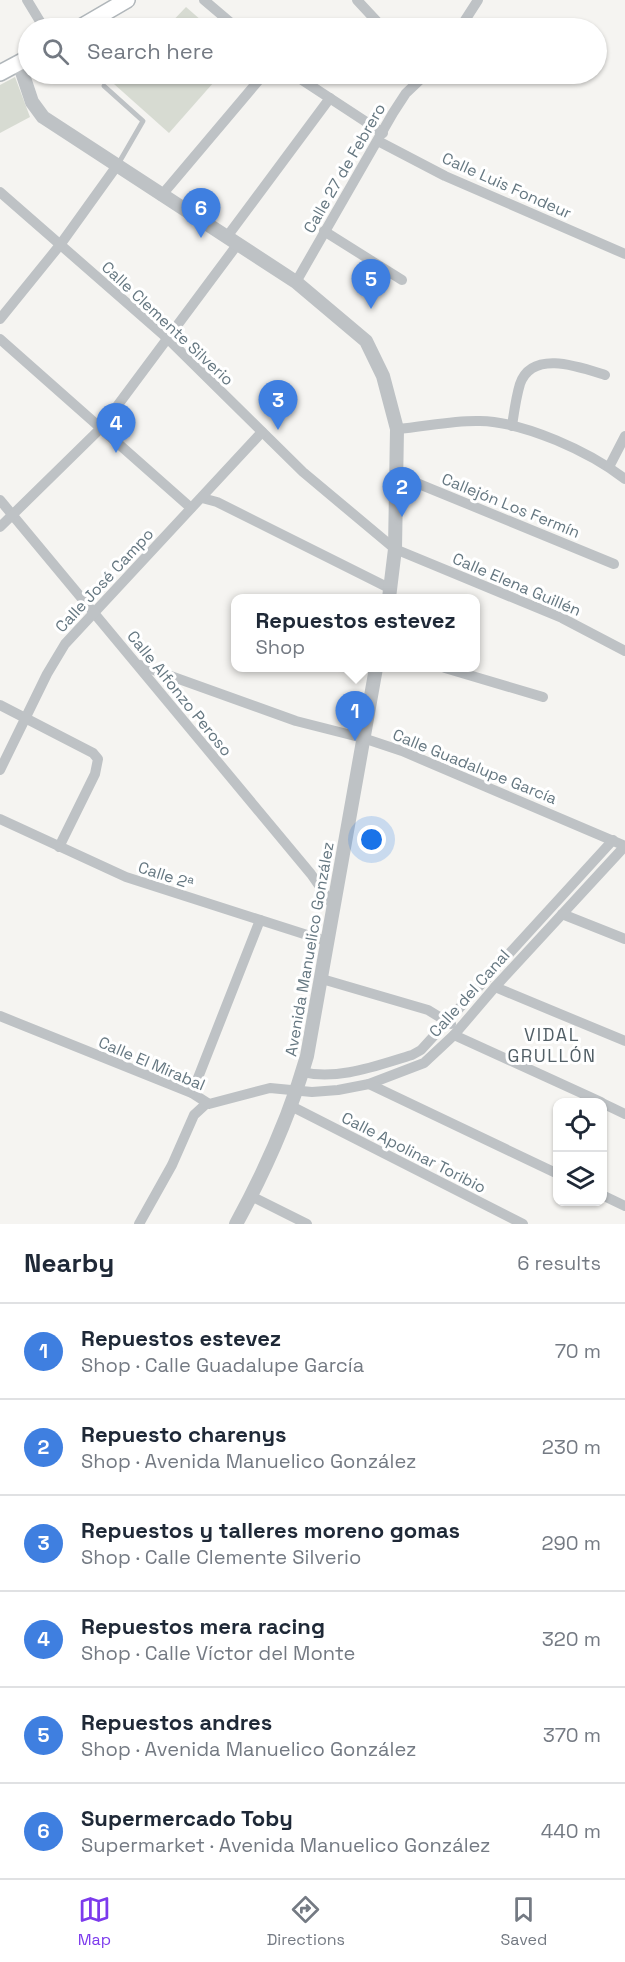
<!DOCTYPE html>
<meta charset="utf-8">
<style>
:root{--surface:#fff;--page:#f2f2f3;--text:#1f2937;--muted:#747a83;--line:#e0e1e3;--accent:#7c3aed}
body{margin:0;font-family:"Space Grotesk",sans-serif;background:var(--page);color:var(--text)}
.controls{position:absolute;right:18px;bottom:18px;display:grid;overflow:hidden;border-radius:12px;box-shadow:0 2px 4px #0004}
.controls button{width:54px;height:54px;display:grid;place-items:center;padding:0;border:0;border-bottom:2px solid var(--line);background:var(--surface);color:var(--text);font:30px sans-serif}
.you{position:absolute;left:372px;top:840px;width:21px;height:21px;margin:-15px;border:4px solid #fff;border-radius:50%;background:#1a73e8;box-shadow:0 0 0 9px #1a73e833}
.badge{display:grid;place-items:center;width:39px;height:39px;border-radius:50%;background:var(--accent);color:#fff;font-size:20px;font-weight:700}
.pin{position:absolute;translate:-50% -50px;filter:drop-shadow(0 2px 3px #0008)}
.pin::after{content:'';position:absolute;top:32px;width:21px;height:18px;background:inherit;clip-path:polygon(0 0,100% 0,50% 100%)}
.popup{position:absolute;left:231px;top:594px;width:249px;height:78px;box-sizing:border-box;display:grid;place-content:center;border-radius:12px;background:var(--surface);filter:drop-shadow(0 2px 4px #0005);font-size:20px;white-space:nowrap;color:var(--muted)}
.popup b{font-size:22px;color:var(--text)}
.popup::after{content:'';position:absolute;left:50%;top:100%;margin-left:-12px;border:12px solid transparent;border-top-color:var(--surface)}
.list{margin:0;padding:0;list-style:none}
h2{display:flex;justify-content:space-between;align-items:center;height:78px;margin:0;padding:0 24px;font-size:26px}
h2 small{font-size:20px;font-weight:400;color:var(--muted)}
.list li{display:grid;grid-template-columns:39px 1fr auto;gap:18px;align-items:center;box-sizing:border-box;height:96px;padding:0 24px;border-top:2px solid var(--line)}
.list b{display:block;font-size:22px;white-space:nowrap}
.list p{margin:0;font-size:20px;white-space:nowrap;color:var(--muted)}
.list em{font-size:20px;font-style:normal;color:var(--muted)}
.icon{flex:none;width:33px;height:33px;fill:none;stroke:currentColor;stroke-width:2;stroke-linecap:round;stroke-linejoin:round}
.map{position:relative;flex:none;width:625px;height:1224px;overflow:hidden}
.search{position:absolute;background:var(--surface);box-shadow:0 2px 4px #0004;left:18px;right:18px;top:18px;height:66px;display:flex;align-items:center;gap:15px;box-sizing:border-box;padding:0 21px;border-radius:33px;color:var(--muted);font-size:22px}
.sheet{height:654px;background:var(--surface)}
nav{display:flex;justify-content:space-around;align-items:center;box-sizing:border-box;height:84px;border-top:2px solid var(--line);background:var(--surface);font-size:16px;color:var(--muted)}
nav a{display:grid;justify-items:center;gap:3px}
nav .on{color:var(--accent)}
.map>svg:first-child{display:block}
.green{fill:#d7dbd2}
.lines{fill:none;stroke-linecap:round;stroke-linejoin:round}
.secondary-casing{stroke:#b0b6ba;stroke-width:18}
.service{stroke:#bec2c5;stroke-width:5}
.minor{stroke:#bec2c5;stroke-width:10}
.tertiary{stroke:#bec2c5;stroke-width:14}
.secondary{stroke:#fff;stroke-width:15}
.labels{text-anchor:middle;stroke-width:6;stroke-linejoin:round;paint-order:stroke}
.street-label{font-size:16px;fill:#657781;stroke:#fff}
.neighbourhood-label{font-size:18px;letter-spacing:1.5px;fill:#525f66;stroke:#fff}
</style>
<div class="map">
<svg width="625" height="1224" viewBox="0 0 625 1224">
<rect width="100%" height="100%" fill="#f5f4f1"/>
<!-- green -->
<g class="green">
<polygon points="186,7 210,28 166,28"/>
<polygon points="124,74 221,74 169,133 114,84"/>
<polygon points="15,77 30,117 0,133 0,85"/>
</g>
<g class="lines">
<!-- secondary casing -->
<g class="secondary-casing">
<g id="secondary">
<polyline points="79,28 127,0"/>
<polyline points="0,73 28,58"/>
</g>
</g>
<!-- service -->
<polyline class="service" points="104,86 143,121 117,166"/>
<!-- minor -->
<g class="minor">
<polyline points="27,0 44,28"/>
<polyline points="204,0 237,28"/>
<polyline points="357,0 383,28"/>
<polyline points="460,28 478,0"/>
<polyline points="293,74 383,133"/>
<polyline points="378,141 445,176 625,254"/>
<polyline points="0,192 167,338 303,472 395,549 562,618 625,651"/>
<polyline points="161,196 264,74"/>
<polyline points="324,231 402,280"/>
<polyline points="226,238 330,98"/>
<polyline points="296,282 393,113 406,93 426,74"/>
<polyline points="0,319 60,245 116,167"/>
<polyline points="0,339 191,508"/>
<path d="M512 426C514 412 516 397 520 384 532 349 580 367 605 375"/>
<path d="M397 429C424 427 453 420 480 421 525 422 590 452 625 479"/>
<polyline points="609,467 625,436"/>
<polyline points="397,475 614,564"/>
<polyline points="202,498 217,502 391,589"/>
<polyline points="0,500 311,874 334,907"/>
<polyline points="0,527 100,429 237,245"/>
<polyline points="140,665 296,721 363,738 402,751 625,846"/>
<polyline points="445,668 543,697"/>
<polyline points="0,705 93,753 98,759 95,774 59,847"/>
<polyline points="0,770 47,674 65,644 262,432"/>
<polyline points="0,819 126,877 329,942"/>
<polyline points="562,914 625,939"/>
<polyline points="322,979 428,1010 451,1024"/>
<polyline points="495,987 625,1041"/>
<polyline points="0,1016 192,1093 209,1104 270,1088 312,1092 338,1090 369,1084 424,1063 454,1035 495,987 625,846"/>
<polyline points="454,1035 601,1102"/>
<path d="M302 1072C338 1081 378 1065 412 1055L421 1050 613 840"/>
<polyline points="369,1084 558,1174"/>
<polyline points="192,1093 260,920"/>
<polyline points="602,1103 625,1114"/>
<polyline points="291,1106 523,1224"/>
<polyline points="602,1195 625,1206"/>
<polyline points="251,1196 307,1224"/>
<polyline points="139,1224 172,1165 194,1115 207,1103"/>
</g>
<!-- tertiary -->
<g class="tertiary">
<polyline points="19,63 32,102 43,117 296,282 366,341 383,376 397,429 395,549 389,598"/>
<path d="M236 1224C265 1171 290 1115 307 1056L376 668"/>
</g>
<!-- secondary -->
<use href="#secondary" class="secondary"/>
</g>
<g class="labels">
<!-- street labels -->
<g class="street-label">
<text transform="translate(344 168) rotate(-60)" y="6">Calle 27 de Febrero</text>
<text transform="translate(507 185) rotate(24)" y="6">Calle Luis Fondeur</text>
<text transform="translate(168 323) rotate(43)" y="6">Calle Clemente Silverio</text>
<text transform="translate(511 505) rotate(22)" y="6">Callejón Los Fermín</text>
<text transform="translate(104 580) rotate(-47)" y="6">Calle José Campo</text>
<text transform="translate(517 584) rotate(23)" y="6">Calle Elena Guillén</text>
<text transform="translate(180 693) rotate(51)" y="6">Calle Alfonzo Peroso</text>
<text transform="translate(475 766) rotate(22)" y="6">Calle Guadalupe García</text>
<text transform="translate(166 875) rotate(18)" y="6">Calle 2ª</text>
<text transform="translate(309 949) rotate(-80)" y="6">Avenida Manuelico González</text>
<text transform="translate(469 993) rotate(-48)" y="6">Calle del Canal</text>
<text transform="translate(152 1063) rotate(23)" y="6">Calle El Mirabal</text>
<text transform="translate(414 1152) rotate(27)" y="6">Calle Apolinar Toribio</text>
</g>
<!-- neighbourhood labels -->
<g class="neighbourhood-label">
<text x="552" y="1041">VIDAL<tspan x="552" dy="21">GRULLÓN</tspan></text>
</g>
</g>
</svg>
<div class="controls">
<button><svg class="icon" aria-label="locate" viewBox="0 0 24 24"><circle cx="12" cy="12" r="6"/><path d="M12 2v4M12 18v4M2 12h4M18 12h4"/></svg></button>
<button><svg class="icon" aria-label="layers" viewBox="0 0 24 24"><path d="M12 4l9 5-9 5-9-5zM3 14l9 5 9-5"/></svg></button>
</div>
<div class="you"></div>
<div class="pin badge" style="left:355px;top:741px;background:#3f7fe0">1</div>
<div class="popup"><b>Repuestos estevez</b>Shop</div>
<div class="pin badge" style="left:402px;top:517px;background:#3f7fe0">2</div>
<div class="pin badge" style="left:278px;top:430px;background:#3f7fe0">3</div>
<div class="pin badge" style="left:116px;top:453px;background:#3f7fe0">4</div>
<div class="pin badge" style="left:371px;top:309px;background:#3f7fe0">5</div>
<div class="pin badge" style="left:201px;top:238px;background:#3f7fe0">6</div>
<div class="search"><svg class="icon" aria-label="search" viewBox="0 0 24 24"><circle cx="10" cy="10" r="6"/><path d="M15 15l6 6"/></svg>Search here</div>
</div>
<section class="sheet">
<h2>Nearby<small>6 results</small></h2>
<ul class="list">
<li><span class="badge" style="background:#3f7fe0">1</span><div><b>Repuestos estevez</b><p>Shop · Calle Guadalupe García</p></div><em>70 m</em></li>
<li><span class="badge" style="background:#3f7fe0">2</span><div><b>Repuesto charenys</b><p>Shop · Avenida Manuelico González</p></div><em>230 m</em></li>
<li><span class="badge" style="background:#3f7fe0">3</span><div><b>Repuestos y talleres moreno gomas</b><p>Shop · Calle Clemente Silverio</p></div><em>290 m</em></li>
<li><span class="badge" style="background:#3f7fe0">4</span><div><b>Repuestos mera racing</b><p>Shop · Calle Víctor del Monte</p></div><em>320 m</em></li>
<li><span class="badge" style="background:#3f7fe0">5</span><div><b>Repuestos andres</b><p>Shop · Avenida Manuelico González</p></div><em>370 m</em></li>
<li><span class="badge" style="background:#3f7fe0">6</span><div><b>Supermercado Toby</b><p>Supermarket · Avenida Manuelico González</p></div><em>440 m</em></li>
</ul>
</section>
<nav>
<a class="on"><svg class="icon" aria-label="map" viewBox="0 0 24 24"><path d="M3 6l6-2 6 2 6-2v14l-6 2-6-2-6 2zM9 4v14M15 6v14"/></svg>Map</a>
<a><svg class="icon" aria-label="directions" viewBox="0 0 24 24"><path d="M12 3l9 9-9 9-9-9zM9 14v-3h6M13 9l2 2-2 2"/></svg>Directions</a>
<a><svg class="icon" aria-label="saved" viewBox="0 0 24 24"><path d="M7 4h10v16l-5-4-5 4z"/></svg>Saved</a>
</nav>
